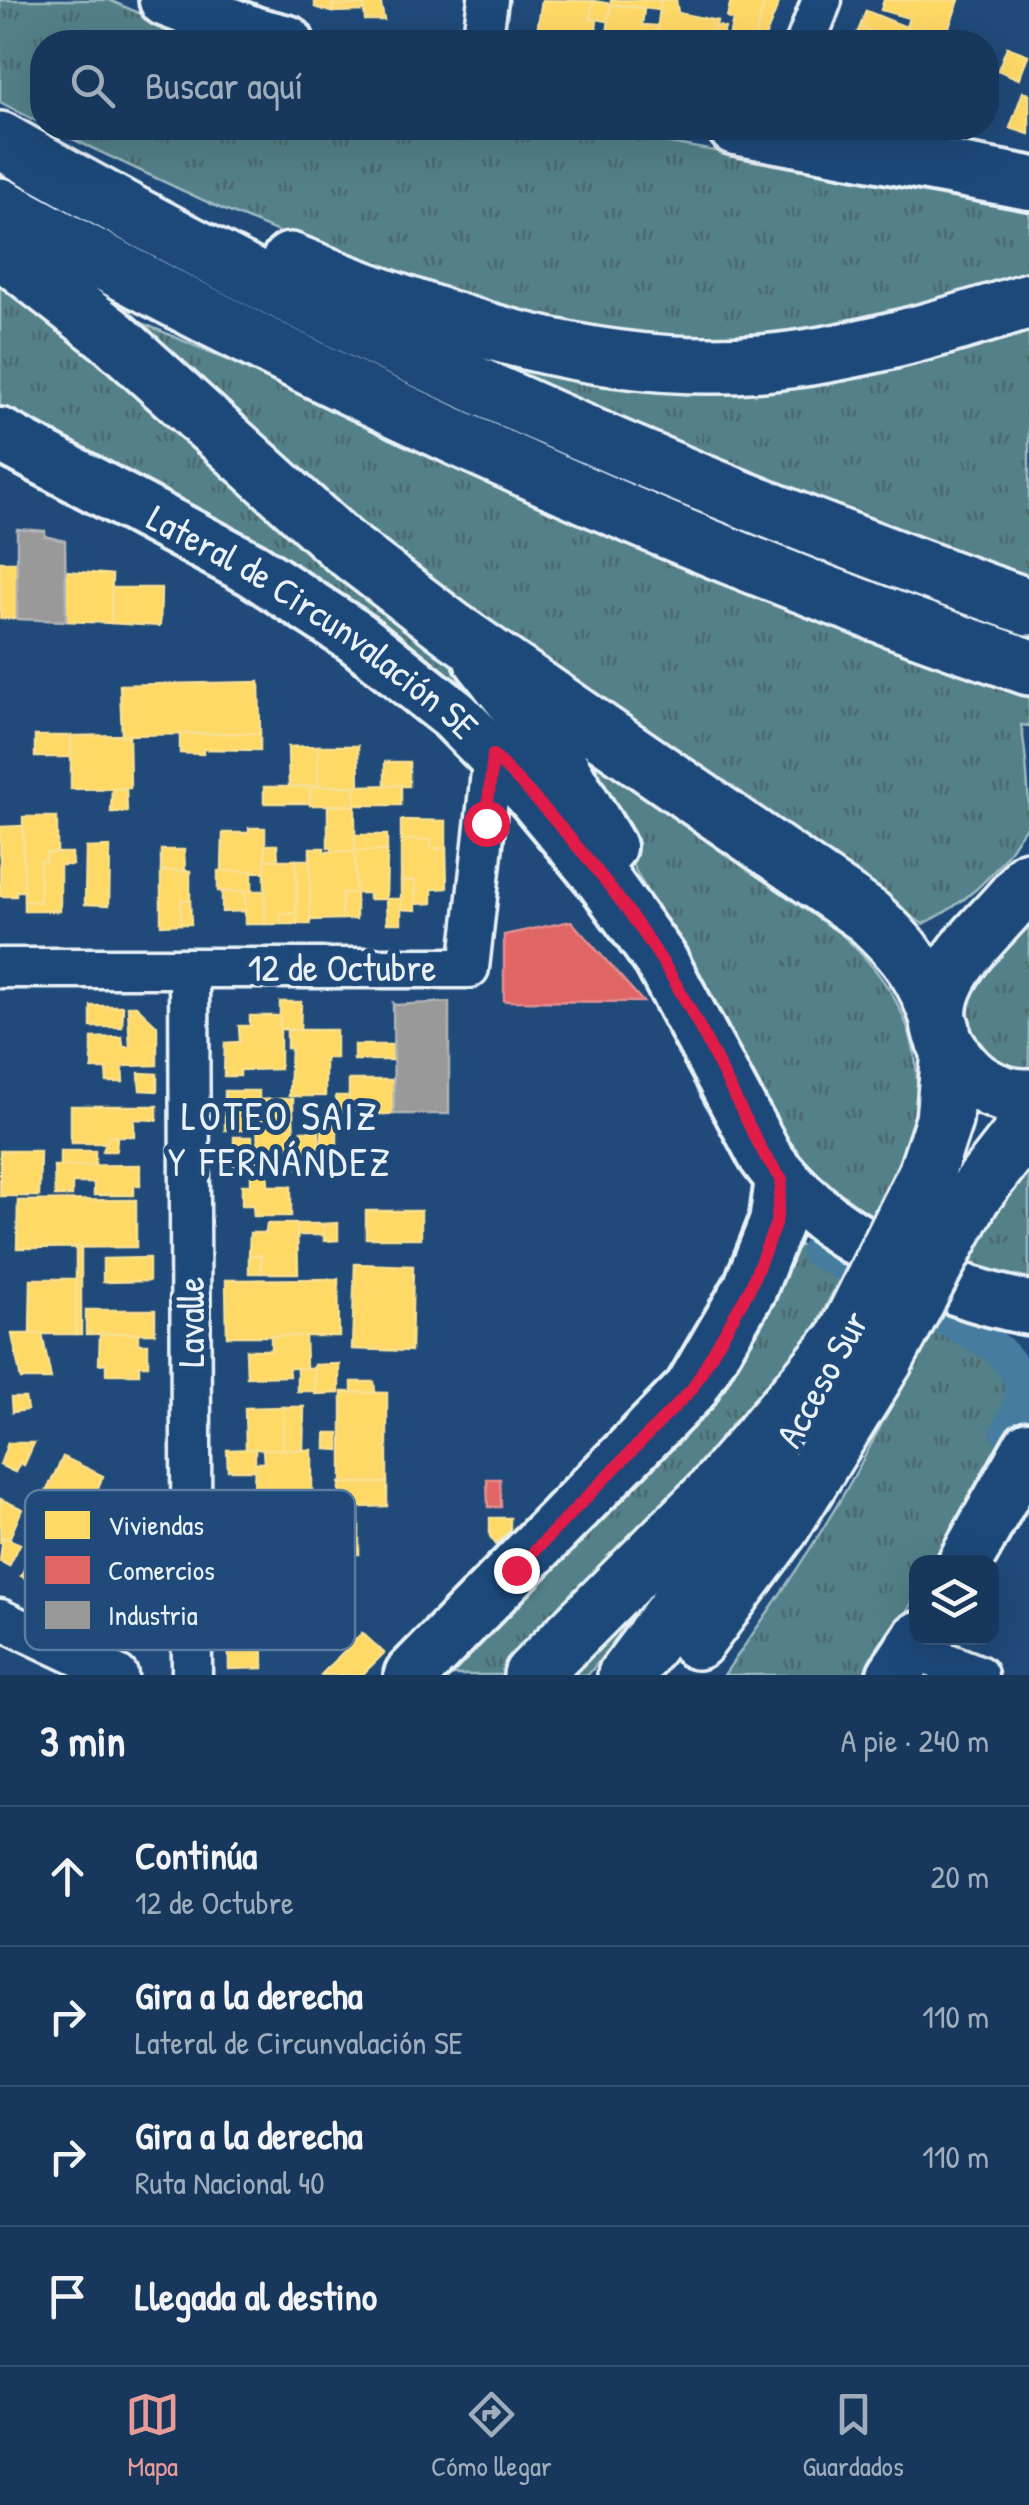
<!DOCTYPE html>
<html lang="es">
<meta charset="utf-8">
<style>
:root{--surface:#17385c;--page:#203f62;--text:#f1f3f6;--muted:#9eacbb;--line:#365272;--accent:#e69b98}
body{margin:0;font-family:"Patrick Hand",sans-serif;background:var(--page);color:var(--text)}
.controls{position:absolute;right:30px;bottom:30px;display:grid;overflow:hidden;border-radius:20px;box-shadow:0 10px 40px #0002}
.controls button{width:90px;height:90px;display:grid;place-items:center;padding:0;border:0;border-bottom:2px solid var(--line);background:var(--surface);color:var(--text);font:50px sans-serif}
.stop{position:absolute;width:30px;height:30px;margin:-22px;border:8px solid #e11d48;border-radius:50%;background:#fff}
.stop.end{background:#e11d48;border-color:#fff;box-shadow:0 2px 10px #0008}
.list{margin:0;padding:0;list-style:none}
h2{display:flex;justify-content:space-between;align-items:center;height:130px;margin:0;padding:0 40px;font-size:42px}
h2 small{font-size:32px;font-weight:400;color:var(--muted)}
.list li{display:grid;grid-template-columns:65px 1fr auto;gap:30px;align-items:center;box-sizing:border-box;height:140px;padding:0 40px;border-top:2px solid var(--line)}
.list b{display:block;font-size:38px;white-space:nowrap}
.list p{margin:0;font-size:32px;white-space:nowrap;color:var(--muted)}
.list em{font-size:32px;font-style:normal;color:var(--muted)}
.icon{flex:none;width:55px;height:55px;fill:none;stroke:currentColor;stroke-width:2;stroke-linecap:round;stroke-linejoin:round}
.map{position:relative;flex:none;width:1029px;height:1675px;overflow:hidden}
.search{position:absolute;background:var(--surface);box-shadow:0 10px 40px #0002;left:30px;right:30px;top:30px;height:110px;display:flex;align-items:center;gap:25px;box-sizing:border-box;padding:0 35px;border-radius:40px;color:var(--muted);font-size:38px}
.sheet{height:690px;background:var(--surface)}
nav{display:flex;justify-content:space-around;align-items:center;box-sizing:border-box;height:140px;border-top:2px solid var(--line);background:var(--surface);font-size:28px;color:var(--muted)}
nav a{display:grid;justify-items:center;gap:5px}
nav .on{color:var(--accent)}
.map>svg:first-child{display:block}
.grass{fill:url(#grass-tufts);stroke:#9db8c0;stroke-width:2.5}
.homes{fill:#ffd966;stroke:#f8e092;stroke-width:2.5}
.shops{fill:#e06666;stroke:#e29092;stroke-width:2.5}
.industry{fill:#999;stroke:#b1b3b6;stroke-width:2.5}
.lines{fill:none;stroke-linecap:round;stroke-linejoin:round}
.canal{stroke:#447c9f;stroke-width:32}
.street-casing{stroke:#e8f1f8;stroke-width:45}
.secondary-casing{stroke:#e8f1f8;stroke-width:60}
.highway-casing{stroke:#e8f1f8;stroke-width:62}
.street{stroke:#1f4a7a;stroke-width:38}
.secondary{stroke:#1f4a7a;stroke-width:52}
.highway{stroke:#1f4a7a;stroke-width:55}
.highway-bridge-casing{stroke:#e8f1f8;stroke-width:62;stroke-linecap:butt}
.highway-bridge{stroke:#1f4a7a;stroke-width:55}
.route{stroke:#e11d48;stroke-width:12}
.labels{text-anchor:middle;stroke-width:10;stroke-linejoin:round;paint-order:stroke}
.street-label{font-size:38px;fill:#e8f1f8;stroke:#1f4a7a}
.neighbourhood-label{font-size:40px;letter-spacing:2.5px;fill:#e8f1f8;stroke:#1f4a7a}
.key{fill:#1f4a7a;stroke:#5b7ca0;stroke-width:2.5}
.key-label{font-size:28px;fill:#e8f1f8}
</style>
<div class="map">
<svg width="1029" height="1675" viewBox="0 0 1029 1675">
<defs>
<pattern id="grass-tufts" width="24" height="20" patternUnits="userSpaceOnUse" patternTransform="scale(2.5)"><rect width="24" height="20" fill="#528089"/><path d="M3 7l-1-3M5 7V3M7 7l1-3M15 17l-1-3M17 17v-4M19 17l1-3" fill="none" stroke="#4d676d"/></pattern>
</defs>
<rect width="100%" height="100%" fill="#1f4a7a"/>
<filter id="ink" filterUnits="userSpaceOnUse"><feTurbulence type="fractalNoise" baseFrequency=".01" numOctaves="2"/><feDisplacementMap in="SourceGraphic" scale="20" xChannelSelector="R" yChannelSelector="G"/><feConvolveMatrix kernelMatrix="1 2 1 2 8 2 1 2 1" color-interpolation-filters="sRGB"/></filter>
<g filter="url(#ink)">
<!-- grass -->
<g class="grass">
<polygon points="0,0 109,0 206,42 42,42 42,124 0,102"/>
<polygon points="49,128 588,128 1029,208 1029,272 976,289 769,339 647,343 410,286 220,208"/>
<polygon points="0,270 452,651 531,747 253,541 0,408"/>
<path d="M127 317C242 363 352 422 465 472 650 555 838 628 1029 697V726L1021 725C1026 749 1029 797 1029 820 1027 827 1020 835 1016 841 993 879 963 905 923 924L399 568Z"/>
<polygon points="1029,324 1029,578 706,455 441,339 502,353"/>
<path d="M563 742 842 935C910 996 936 1068 903 1156 894 1180 878 1202 866 1224L803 1173 735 1060 659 912Z"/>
<polygon points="1029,914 1029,1071 997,1064 985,1055 964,1024 968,992"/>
<polygon points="1029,1156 1029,1292 961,1272 991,1206"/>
<polygon points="792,1244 806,1247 844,1271 794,1368 508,1675 445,1675 646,1476 695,1422 734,1369 748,1343 753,1319"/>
<path d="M940 1320C991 1348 1029 1365 1002 1433L1010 1439 937 1562H916V1597L867 1675H724C764 1618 804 1561 839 1502 875 1442 902 1379 940 1320Z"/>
<polygon points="667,1574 588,1675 552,1675"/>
</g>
<!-- homes -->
<g class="homes">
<polygon points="315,0 332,0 332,12 315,7"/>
<polygon points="332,0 380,0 384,20 365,20 364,5 333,6"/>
<polygon points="542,0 593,1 590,18 597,20 595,41 537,32"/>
<polygon points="611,0 661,0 660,10 611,4"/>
<polygon points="661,0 676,0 678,13 717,21 711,42 656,40"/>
<polygon points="731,0 765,0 754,42 711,42 715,25 725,28 721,41 728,42 733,20 727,18"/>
<polygon points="765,0 780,0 763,42 754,42"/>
<polygon points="884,0 959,0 947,32 960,37 957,42 946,42 906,27 909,18 881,10"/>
<polygon points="593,1 611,4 608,21 590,18"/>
<polygon points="611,4 644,9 642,25 657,26 655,42 606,42"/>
<polygon points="364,5 364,11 332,12 333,6"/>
<polygon points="866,11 926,35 923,42 866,42 871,31 860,27"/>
<polygon points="860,27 871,31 866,42 853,42"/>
<polygon points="1007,47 1028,55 1019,79 998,70"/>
<polygon points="1023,92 1029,94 1029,134 1010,128"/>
<polygon points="0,562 17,562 17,619 0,618"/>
<polygon points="66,571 112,575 111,623 66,621"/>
<polygon points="112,588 161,588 160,626 111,623"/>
<polygon points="259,682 260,733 122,735 120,685"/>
<polygon points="260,733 260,750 203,749 203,754 180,753 180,734"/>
<polygon points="129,735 130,788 71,789 71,736"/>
<rect x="35" y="736" width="36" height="21"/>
<polygon points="318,746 358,746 359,786 318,786"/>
<polygon points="318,746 318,786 289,787 288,747"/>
<rect x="385" y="762" width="24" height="24"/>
<polygon points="401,785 401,805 355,805 355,786"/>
<polygon points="355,786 355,805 310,805 310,787"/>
<rect x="264" y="787" width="46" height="16"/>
<polygon points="112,788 126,789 127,812 111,812"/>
<polygon points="355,805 355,851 332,852 332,848 328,847 328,806"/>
<polygon points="23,817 57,817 57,853 46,853 46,861 40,861 40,902 24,901"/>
<polygon points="401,820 446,821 446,849 431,848 431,840 401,840"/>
<polygon points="23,826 24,891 16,891 16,896 0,896 0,827"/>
<polygon points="249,828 265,828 265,872 222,871 223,833 249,833"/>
<rect x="355" y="835" width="32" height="16"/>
<polygon points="401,840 431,840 431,848 446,849 447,888 432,889 432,903 416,904 415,881 401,881"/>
<polygon points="265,845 277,845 278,860 265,860"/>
<polygon points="110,847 109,905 85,904 86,848"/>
<polygon points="310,848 324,848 324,852 355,851 356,893 342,893 342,919 310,920"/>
<polygon points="161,850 184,850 185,871 161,871"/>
<polygon points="355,851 387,851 386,899 369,899 369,893 356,893"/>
<polygon points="46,853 72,853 72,865 60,865 60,911 24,911 24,901 40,902 40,861 46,861"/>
<polygon points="265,860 296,860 297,913 281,914 281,924 265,924"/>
<polygon points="296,860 310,860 310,924 297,924"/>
<polygon points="161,871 190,871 190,900 181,900 181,924 161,925"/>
<rect x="218" y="871" width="34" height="20"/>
<polygon points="401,881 415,881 416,910 401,909"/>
<rect x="245" y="891" width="20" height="33"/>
<polygon points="245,891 245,911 222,912 222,892"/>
<rect x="342" y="893" width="14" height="26"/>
<polygon points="386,899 401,899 401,923 387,923"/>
<polygon points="181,900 190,900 191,924 181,924"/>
<polygon points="297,913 297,924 281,924 281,914"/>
<polygon points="280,1002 301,1002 300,1030 280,1029"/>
<polygon points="91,1006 123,1006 122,1027 91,1027"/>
<polygon points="128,1006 136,1006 157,1026 157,1065 122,1066 123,1082 107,1082 106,1069 92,1069 92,1038 122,1037 123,1047 130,1047"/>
<polygon points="250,1016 280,1016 280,1069 240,1070 240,1076 224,1076 225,1043 240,1042 239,1026 250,1026"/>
<polygon points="287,1030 336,1030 336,1058 325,1058 325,1096 289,1096 291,1048 287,1048"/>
<rect x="354" y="1045" width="39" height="15"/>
<polygon points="139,1073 157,1074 157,1091 140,1090"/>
<rect x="349" y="1080" width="45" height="34"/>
<rect x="225" y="1091" width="34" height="23"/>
<polygon points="336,1096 349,1096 349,1114 337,1114"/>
<polygon points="280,1099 293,1099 293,1114 281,1114"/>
<polygon points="280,1099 281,1114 259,1114 259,1100"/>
<polygon points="71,1106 157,1106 157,1120 134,1119 134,1136 109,1136 108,1143 71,1143"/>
<polygon points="225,1114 257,1114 258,1130 225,1130"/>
<polygon points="257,1114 293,1114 294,1141 301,1141 302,1168 266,1168 267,1153 258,1153"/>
<polygon points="324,1114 337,1114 337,1167 319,1168"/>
<polygon points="301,1131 319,1131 319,1168 302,1168"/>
<polygon points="109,1136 117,1136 116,1151 103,1151"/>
<polygon points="234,1137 252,1137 252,1153 234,1154"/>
<polygon points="0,1151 40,1151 39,1196 0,1196"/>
<polygon points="60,1151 95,1151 95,1165 60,1166"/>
<polygon points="267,1153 266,1168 225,1168 225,1154"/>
<polygon points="140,1165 140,1185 134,1185 134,1195 94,1195 94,1183 72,1183 72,1196 55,1196 54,1166"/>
<polygon points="251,1168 267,1168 268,1186 291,1186 291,1216 254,1216 253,1205 242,1205 242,1185 251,1185"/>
<polygon points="136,1200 136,1247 17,1248 18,1201"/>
<rect x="366" y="1211" width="55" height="27"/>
<polygon points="338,1223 338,1240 324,1241 324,1224"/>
<polygon points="267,1224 297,1224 298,1273 261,1273 261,1255 249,1256 250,1233 266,1233"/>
<rect x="297" y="1224" width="27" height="11"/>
<rect x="76" y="1247" width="5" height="87"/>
<polygon points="261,1255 261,1273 249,1273 249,1256"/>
<polygon points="149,1258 149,1281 103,1282 103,1259"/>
<polygon points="355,1264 413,1266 411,1351 352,1349"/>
<polygon points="31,1279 76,1279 76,1334 30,1334"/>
<polygon points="338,1279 339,1336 227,1336 226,1280"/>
<polygon points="86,1310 155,1310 155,1333 86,1334"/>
<polygon points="138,1333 138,1344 148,1344 148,1365 139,1365 139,1374 106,1374 106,1363 99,1364 100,1334"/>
<polygon points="12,1334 42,1334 51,1379 21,1379"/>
<polygon points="271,1336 305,1336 306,1368 288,1368 289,1376 247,1377 246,1350 271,1350"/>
<polygon points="339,1364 339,1393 315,1394 314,1365"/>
<rect x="297" y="1368" width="17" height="23"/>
<polygon points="352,1382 374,1382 375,1392 352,1392"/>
<polygon points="342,1392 387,1393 387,1483 342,1483"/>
<polygon points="11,1398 25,1398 27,1410 12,1412"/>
<polygon points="283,1407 304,1407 303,1450 283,1449"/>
<polygon points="283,1407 283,1449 246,1449 245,1408"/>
<polygon points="326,1433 339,1433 339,1450 326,1449"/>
<polygon points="8,1443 34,1443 24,1465 20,1463 15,1472 0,1465"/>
<polygon points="255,1449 255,1470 228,1470 227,1450"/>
<polygon points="263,1449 312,1450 312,1493 293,1494 293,1505 270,1506 269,1490 254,1490 255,1463 264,1463"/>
<polygon points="63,1457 103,1476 86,1514 45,1494"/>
<polygon points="340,1483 387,1483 387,1506 359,1507 359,1554 340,1554"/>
<polygon points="0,1499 22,1509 9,1539 3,1537 0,1543"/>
<polygon points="490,1518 510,1518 510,1530 496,1544 490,1536"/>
<polygon points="61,1523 77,1530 53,1583 41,1579 39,1585 21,1576 33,1550 37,1552 41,1533 53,1539"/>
<polygon points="3,1537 20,1544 9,1566 0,1561"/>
<polygon points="228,1561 340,1562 340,1587 262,1588 263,1668 229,1669"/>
<polygon points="362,1633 384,1653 362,1675 321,1675"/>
</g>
<!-- shops -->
<g class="shops">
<polygon points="571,921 643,1002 504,1001 504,935"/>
<polygon points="487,1479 500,1479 501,1507 488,1507"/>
</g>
<!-- industry -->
<g class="industry">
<polygon points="17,529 45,531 45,536 65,541 66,621 17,619"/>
<polygon points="449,1002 449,1114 394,1114 393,1003 395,1005"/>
</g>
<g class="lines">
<!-- canal -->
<path class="canal" d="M817 1251 991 1344C1025 1370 1029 1395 1007 1432"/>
<!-- street casing -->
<g class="street-casing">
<g id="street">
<polyline points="482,42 488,0"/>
<polyline points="806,42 822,0"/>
<polyline points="0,968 469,968 493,755"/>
<polyline points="189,968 192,1675"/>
<polyline points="0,1619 118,1675"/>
<polyline points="912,1649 978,1675"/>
</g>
</g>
<!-- secondary casing -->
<g class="secondary-casing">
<g id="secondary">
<polyline points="166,0 255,34 287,42"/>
<polyline points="735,128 1029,183"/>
<path id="s1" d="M0 435 252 569 356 637 454 715 529 791 603 880 660 959 765 1156C821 1235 936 1291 1029 1308"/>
<polyline points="481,660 553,752 609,847"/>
<polyline points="965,1562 1029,1448"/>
<polyline points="411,1675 691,1389 750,1288 776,1223 782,1180"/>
<polyline points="894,1675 919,1638"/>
</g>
</g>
<!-- highway casing -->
<g class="highway-casing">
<g id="highway">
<path d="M0 140C327 329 673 482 1029 607"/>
<path d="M0 206C330 387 672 547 1029 667"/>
<path d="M0 249 114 338 342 545 453 630 868 916C908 953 926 976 942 1029"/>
<path d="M290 261C441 321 597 377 762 363 853 355 943 328 1029 301"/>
<path d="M1029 879C992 934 895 990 961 1066 977 1086 1004 1098 1029 1097"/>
<polyline points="926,1174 944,1120 950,1051"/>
<polyline points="972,1197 1029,1124"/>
<polyline points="697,1641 781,1528 885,1360"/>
<polyline points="532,1675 712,1494 844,1339"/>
<polyline points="626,1675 702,1573 771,1468"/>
</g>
</g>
<!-- street -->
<use href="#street" class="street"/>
<!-- secondary -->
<use href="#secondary" class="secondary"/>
<!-- highway -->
<use href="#highway" class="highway"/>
<!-- highway-bridge casing -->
<g class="highway-bridge-casing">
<g id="highway-bridge">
<polyline points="844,1339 926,1174"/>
<polyline points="885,1360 972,1197"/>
</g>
</g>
<!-- highway-bridge -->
<use href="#highway-bridge" class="highway-bridge"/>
</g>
</g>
<g class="lines" filter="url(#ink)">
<!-- route -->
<path class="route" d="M486 823 493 755C555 817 615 887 662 961 701 1023 730 1091 765 1156L782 1180 776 1223 750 1288 692 1389 516 1570"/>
</g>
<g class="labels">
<!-- street labels -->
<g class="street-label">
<text dy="13" stroke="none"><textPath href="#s1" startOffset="365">Lateral de Circunvalación SE</textPath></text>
<text x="342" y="981">12 de Octubre</text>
<text transform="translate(191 1322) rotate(-90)" y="13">Lavalle</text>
<text transform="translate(822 1379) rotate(-61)" y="13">Acceso Sur</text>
</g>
<!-- neighbourhood labels -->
<g class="neighbourhood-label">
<text x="280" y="1130">LOTEO SAIZ<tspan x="280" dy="46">Y FERNÁNDEZ</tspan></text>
</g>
</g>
<!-- legend -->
<rect x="25" y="1490" width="330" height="160" rx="15" class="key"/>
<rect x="45" y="1511" width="45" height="28" fill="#ffd966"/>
<rect x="45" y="1556" width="45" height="28" fill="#e06666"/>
<rect x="45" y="1601" width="45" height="28" fill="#999"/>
<g class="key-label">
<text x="108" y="1535">Viviendas</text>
<text x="108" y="1580">Comercios</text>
<text x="108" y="1625">Industria</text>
</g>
</svg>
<div class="controls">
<button><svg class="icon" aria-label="layers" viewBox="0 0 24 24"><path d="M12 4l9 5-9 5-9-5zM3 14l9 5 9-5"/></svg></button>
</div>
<div class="stop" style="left:486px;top:823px"></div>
<div class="stop end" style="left:516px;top:1570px"></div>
<div class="search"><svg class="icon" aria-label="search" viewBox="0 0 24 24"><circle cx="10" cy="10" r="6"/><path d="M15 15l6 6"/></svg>Buscar aquí</div>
</div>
<section class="sheet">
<h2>3 min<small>A pie · 240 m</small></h2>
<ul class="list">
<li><svg class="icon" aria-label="ahead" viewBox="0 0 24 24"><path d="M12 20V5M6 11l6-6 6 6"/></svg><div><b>Continúa</b><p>12 de Octubre</p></div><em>20 m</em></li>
<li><svg class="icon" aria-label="right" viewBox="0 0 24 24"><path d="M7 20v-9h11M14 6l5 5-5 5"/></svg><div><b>Gira a la derecha</b><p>Lateral de Circunvalación SE</p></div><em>110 m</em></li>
<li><svg class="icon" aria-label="right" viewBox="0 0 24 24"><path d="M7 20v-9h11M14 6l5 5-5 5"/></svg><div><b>Gira a la derecha</b><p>Ruta Nacional 40</p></div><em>110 m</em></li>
<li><svg class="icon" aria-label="arrive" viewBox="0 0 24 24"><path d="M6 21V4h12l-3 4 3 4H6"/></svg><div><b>Llegada al destino</b></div></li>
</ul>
</section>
<nav>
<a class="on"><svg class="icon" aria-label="map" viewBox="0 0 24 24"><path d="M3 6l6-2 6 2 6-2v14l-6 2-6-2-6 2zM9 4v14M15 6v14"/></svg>Mapa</a>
<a><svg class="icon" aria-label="directions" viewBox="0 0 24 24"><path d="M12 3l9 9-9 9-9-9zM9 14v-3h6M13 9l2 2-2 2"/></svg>Cómo llegar</a>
<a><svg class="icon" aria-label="saved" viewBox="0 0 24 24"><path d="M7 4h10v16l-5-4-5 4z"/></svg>Guardados</a>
</nav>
